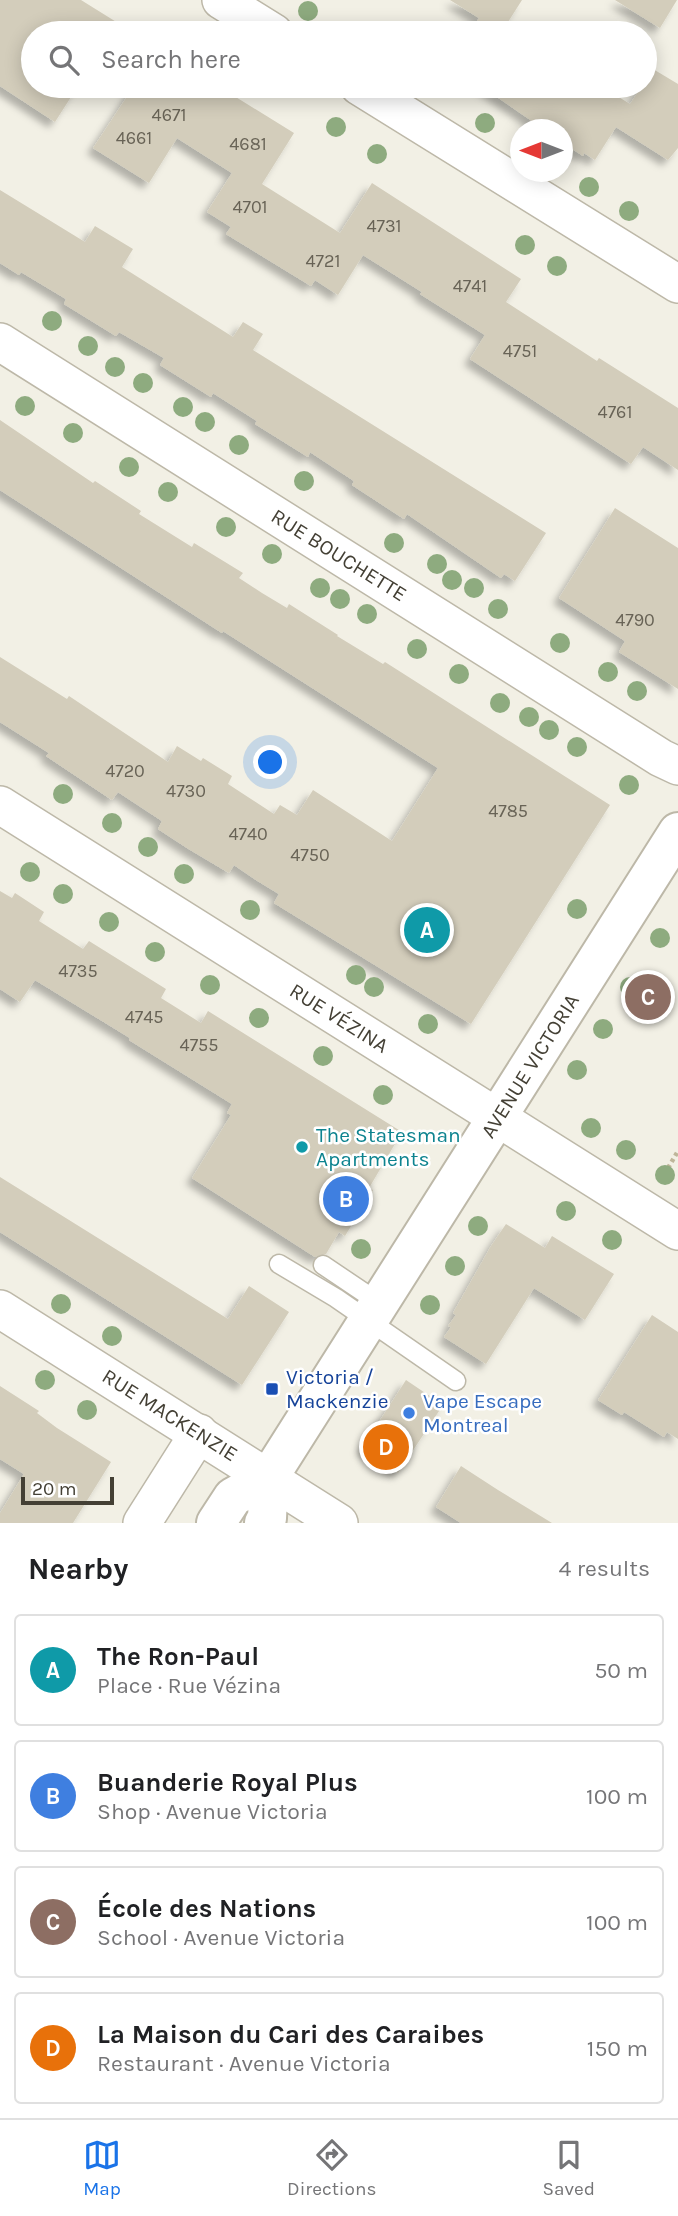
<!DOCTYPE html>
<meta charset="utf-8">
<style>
:root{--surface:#fff;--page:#f2f2f2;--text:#202124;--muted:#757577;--line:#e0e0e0;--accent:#1a73e8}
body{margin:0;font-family:Karla,sans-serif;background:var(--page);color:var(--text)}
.compass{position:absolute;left:510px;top:119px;width:63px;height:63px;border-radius:50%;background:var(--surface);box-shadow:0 4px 18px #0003;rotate:270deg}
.scale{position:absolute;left:21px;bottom:18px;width:93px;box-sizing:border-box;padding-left:7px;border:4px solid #444035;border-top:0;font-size:19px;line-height:24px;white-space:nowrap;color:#444035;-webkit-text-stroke:5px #fff;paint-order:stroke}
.you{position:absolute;left:271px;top:763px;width:24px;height:24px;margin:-18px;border:5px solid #fff;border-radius:50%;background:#1a73e8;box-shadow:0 0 0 10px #1a73e833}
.badge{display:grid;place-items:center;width:46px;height:46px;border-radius:50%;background:var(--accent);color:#fff;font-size:23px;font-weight:700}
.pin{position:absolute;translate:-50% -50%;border:4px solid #fff;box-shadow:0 2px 7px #0006}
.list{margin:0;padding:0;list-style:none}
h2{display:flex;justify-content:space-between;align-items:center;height:91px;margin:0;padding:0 28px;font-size:30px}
h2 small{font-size:23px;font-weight:400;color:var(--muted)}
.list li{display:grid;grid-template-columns:46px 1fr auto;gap:21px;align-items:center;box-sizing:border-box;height:112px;margin:0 14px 14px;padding:0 14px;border:2px solid var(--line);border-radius:7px}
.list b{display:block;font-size:26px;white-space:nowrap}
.list p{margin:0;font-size:23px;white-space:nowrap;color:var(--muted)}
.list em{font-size:23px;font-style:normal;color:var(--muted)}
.icon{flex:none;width:38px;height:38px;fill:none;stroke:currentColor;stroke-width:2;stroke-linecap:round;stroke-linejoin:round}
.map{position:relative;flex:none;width:678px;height:1523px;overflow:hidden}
.search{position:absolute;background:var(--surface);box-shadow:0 4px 18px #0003;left:21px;right:21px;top:21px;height:77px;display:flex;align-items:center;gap:18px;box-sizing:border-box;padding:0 24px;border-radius:38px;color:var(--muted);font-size:26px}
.sheet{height:595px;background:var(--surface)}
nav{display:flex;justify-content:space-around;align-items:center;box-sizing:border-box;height:98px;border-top:2px solid var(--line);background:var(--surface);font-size:19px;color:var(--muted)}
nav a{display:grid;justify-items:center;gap:4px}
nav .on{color:var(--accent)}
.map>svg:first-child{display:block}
.building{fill:#d3cdbb;filter:url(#shadow)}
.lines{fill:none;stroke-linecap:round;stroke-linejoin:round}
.service-casing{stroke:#bdb8a8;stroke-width:21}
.minor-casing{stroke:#bdb8a8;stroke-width:40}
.tertiary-casing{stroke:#bdb8a8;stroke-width:42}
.path{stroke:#beb69a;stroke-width:4.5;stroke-dasharray:3.5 3.5;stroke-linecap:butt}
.service{stroke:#fff;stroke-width:18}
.minor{stroke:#fff;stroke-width:37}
.tertiary{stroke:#fff;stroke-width:38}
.tree{fill:#8eab7f}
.culture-dot{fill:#0f9aa8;stroke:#fff;stroke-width:2.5}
.transit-dot{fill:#1a4fb4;stroke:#fff;stroke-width:2.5}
.shop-dot{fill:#3f7fe0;stroke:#fff;stroke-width:2.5}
.labels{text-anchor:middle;stroke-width:5;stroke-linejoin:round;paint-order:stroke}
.number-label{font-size:18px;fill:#686356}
.street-label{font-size:21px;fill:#444035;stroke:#fff}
.culture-label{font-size:21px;fill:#0d838f;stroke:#fff;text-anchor:start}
.transit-label{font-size:21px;fill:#164399;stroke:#fff;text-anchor:start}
.shop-label{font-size:21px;fill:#366cbe;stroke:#fff;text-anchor:start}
</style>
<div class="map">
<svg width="678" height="1523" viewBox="0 0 678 1523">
<defs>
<filter id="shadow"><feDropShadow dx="-6" dy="6" stdDeviation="3.5" flood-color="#0004"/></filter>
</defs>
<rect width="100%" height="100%" fill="#f2f0e5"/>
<!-- building -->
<g class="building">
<polygon points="0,0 81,0 134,33 33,33 33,86 78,86 55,122 0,86"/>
<polygon points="450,0 522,0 501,33 469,33 479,18"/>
<polygon points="615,0 677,0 660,28"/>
<polygon points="653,69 678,84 678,148 668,160 616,127 595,160 584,153 583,156 563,143 563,130 545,130 481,86 601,86 630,104 642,86 645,86"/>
<polygon points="134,86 218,86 294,133 262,184 340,233 372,183 521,279 506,302 597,361 599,358 678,408 678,470 643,447 631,464 470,359 485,335 420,294 422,292 363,255 338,295 315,280 311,286 226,234 231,227 207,212 232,173 177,138 149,183 93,148"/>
<polygon points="0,190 85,242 95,226 133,249 122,267 233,337 243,322 263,334 253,350 546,533 515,581 504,574 501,578 407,514 404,519 352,485 354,481 310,452 308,457 255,424 257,421 213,393 211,397 160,365 164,358 119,332 116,336 64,304 66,299 21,272 19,275 0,263"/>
<polygon points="0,420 93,483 95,481 141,511 139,514 192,547 194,543 243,573 239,578 262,593 287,608 289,604 338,635 337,636 383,664 385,662 610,805 471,1024 274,903 279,894 256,880 234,865 229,873 187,848 158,829 162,821 118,792 112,800 46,756 49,753 0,722 0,657 67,699 69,696 168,762 177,746 201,761 203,758 232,776 228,784 274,814 280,805 297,815 313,790 392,841 438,768 223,631 222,633 0,490"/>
<polygon points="615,508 678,548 678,689 619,652 625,641 559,598"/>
<polygon points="0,891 12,898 15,893 44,912 39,921 83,949 89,941 166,989 161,998 201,1023 208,1011 402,1132 369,1188 373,1190 345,1236 339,1232 326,1254 315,1257 192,1178 231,1115 227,1113 232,1104 129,1040 130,1038 35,980 20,1002 0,989"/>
<polygon points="0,1177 228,1319 249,1286 289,1312 242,1385 0,1232"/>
<polygon points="506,1224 545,1248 552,1236 614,1274 585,1320 534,1288 486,1364 444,1337 451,1327 448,1326 456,1315 453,1313 491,1246"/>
<polygon points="652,1315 678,1332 678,1439 667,1432 664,1437 624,1412 622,1415 598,1400"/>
<polygon points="406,1380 443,1405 398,1473 362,1448"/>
<polygon points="0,1386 39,1411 37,1413 57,1428 111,1462 73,1523 0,1523 0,1513 24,1474 0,1459"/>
<polygon points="461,1466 498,1490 552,1523 461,1523 436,1507"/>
</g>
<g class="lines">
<!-- service casing -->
<g class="service-casing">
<g id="service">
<polyline points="279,1264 336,1298 456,1381"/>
<polyline points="323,1265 378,1302"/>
</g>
</g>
<!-- minor casing -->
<g class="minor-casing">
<g id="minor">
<polyline points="221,0 274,33"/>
<polyline points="359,86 678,284"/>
<polyline points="0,342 661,758 678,766"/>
<polyline points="0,805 678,1231"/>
<polyline points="0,1309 339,1523"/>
<polyline points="142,1523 199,1433"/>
</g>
</g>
<!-- tertiary casing -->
<g class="tertiary-casing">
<g id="tertiary">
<polyline points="216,1523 233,1497 269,1477"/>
<polyline points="264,1523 267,1518 269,1477 678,832"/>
</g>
</g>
<!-- path -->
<polyline class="path" points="661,1180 678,1151"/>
<!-- service -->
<use href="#service" class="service"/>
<!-- minor -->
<use href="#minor" class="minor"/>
<!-- tertiary -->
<use href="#tertiary" class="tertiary"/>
</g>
<!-- trees -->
<g class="tree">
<circle cx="308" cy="11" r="10"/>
<circle cx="485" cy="123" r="10"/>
<circle cx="336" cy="127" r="10"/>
<circle cx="377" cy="154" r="10"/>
<circle cx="589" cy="187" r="10"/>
<circle cx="629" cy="211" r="10"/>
<circle cx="525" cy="245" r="10"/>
<circle cx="557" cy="266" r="10"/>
<circle cx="52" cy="321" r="10"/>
<circle cx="88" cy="346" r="10"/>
<circle cx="115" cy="367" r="10"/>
<circle cx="143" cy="383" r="10"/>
<circle cx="25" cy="406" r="10"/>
<circle cx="183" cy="407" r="10"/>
<circle cx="205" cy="422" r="10"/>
<circle cx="73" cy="433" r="10"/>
<circle cx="239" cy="445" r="10"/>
<circle cx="129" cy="467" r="10"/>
<circle cx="304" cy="481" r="10"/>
<circle cx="168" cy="492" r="10"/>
<circle cx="226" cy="527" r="10"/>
<circle cx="394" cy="543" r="10"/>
<circle cx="272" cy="554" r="10"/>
<circle cx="437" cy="564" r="10"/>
<circle cx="452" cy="580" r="10"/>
<circle cx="320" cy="588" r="10"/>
<circle cx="474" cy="588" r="10"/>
<circle cx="340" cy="599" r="10"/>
<circle cx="498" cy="609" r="10"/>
<circle cx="367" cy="614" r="10"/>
<circle cx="560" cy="643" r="10"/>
<circle cx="417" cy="649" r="10"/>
<circle cx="608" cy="672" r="10"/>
<circle cx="459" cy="674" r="10"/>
<circle cx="637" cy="691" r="10"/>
<circle cx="500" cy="703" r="10"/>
<circle cx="529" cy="717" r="10"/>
<circle cx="549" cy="730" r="10"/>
<circle cx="577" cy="747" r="10"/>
<circle cx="629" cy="785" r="10"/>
<circle cx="63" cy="794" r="10"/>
<circle cx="112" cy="823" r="10"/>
<circle cx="148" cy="847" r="10"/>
<circle cx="30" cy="872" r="10"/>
<circle cx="184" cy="874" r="10"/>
<circle cx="63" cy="894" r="10"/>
<circle cx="577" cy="909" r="10"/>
<circle cx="250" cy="910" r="10"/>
<circle cx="109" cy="922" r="10"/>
<circle cx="660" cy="938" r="10"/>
<circle cx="155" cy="952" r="10"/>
<circle cx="356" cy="975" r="10"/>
<circle cx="210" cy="985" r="10"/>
<circle cx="374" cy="987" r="10"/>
<circle cx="630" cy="987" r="10"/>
<circle cx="259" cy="1018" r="10"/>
<circle cx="428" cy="1024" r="10"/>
<circle cx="603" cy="1029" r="10"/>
<circle cx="323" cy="1056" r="10"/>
<circle cx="577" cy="1070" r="10"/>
<circle cx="383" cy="1095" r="10"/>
<circle cx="591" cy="1128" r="10"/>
<circle cx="626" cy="1150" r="10"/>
<circle cx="665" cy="1175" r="10"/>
<circle cx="566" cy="1211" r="10"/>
<circle cx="478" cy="1226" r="10"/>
<circle cx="612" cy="1240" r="10"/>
<circle cx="361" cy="1249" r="10"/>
<circle cx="455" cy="1266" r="10"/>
<circle cx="61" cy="1304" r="10"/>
<circle cx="430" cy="1305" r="10"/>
<circle cx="112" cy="1336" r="10"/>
<circle cx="45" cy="1380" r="10"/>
<circle cx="87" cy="1410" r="10"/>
</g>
<!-- markers -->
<circle class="culture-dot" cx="302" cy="1147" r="7"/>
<rect class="transit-dot" x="265" y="1382" width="14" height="14" rx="3.5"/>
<circle class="shop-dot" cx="409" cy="1413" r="7"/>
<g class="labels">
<!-- number labels -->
<g class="number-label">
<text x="169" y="121">4671</text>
<text x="134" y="144">4661</text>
<text x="248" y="150">4681</text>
<text x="250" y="213">4701</text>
<text x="384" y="232">4731</text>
<text x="323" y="267">4721</text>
<text x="470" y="292">4741</text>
<text x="520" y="357">4751</text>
<text x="615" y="418">4761</text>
<text x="635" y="626">4790</text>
<text x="125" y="777">4720</text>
<text x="186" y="797">4730</text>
<text x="508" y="817">4785</text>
<text x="248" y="840">4740</text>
<text x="310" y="861">4750</text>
<text x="78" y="977">4735</text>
<text x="144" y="1023">4745</text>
<text x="199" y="1051">4755</text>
</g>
<!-- street labels -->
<g class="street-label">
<text transform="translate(339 555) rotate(32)" y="7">RUE BOUCHETTE</text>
<text transform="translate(339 1018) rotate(32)" y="7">RUE VÉZINA</text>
<text transform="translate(530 1066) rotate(-58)" y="7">AVENUE VICTORIA</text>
<text transform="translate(170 1415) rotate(32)" y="7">RUE MACKENZIE</text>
</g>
<!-- culture labels -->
<g class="culture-label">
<text x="316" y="1142">The Statesman<tspan x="316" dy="24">Apartments</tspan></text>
</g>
<!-- transit labels -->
<g class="transit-label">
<text x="286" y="1384">Victoria /<tspan x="286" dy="24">Mackenzie</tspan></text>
</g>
<!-- shop labels -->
<g class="shop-label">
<text x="423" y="1408">Vape Escape<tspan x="423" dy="24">Montreal</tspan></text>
</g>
</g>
</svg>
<svg class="compass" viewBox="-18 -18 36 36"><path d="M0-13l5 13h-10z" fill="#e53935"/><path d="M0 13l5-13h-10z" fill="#757577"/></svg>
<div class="scale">20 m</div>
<div class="you"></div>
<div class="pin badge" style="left:427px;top:930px;background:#0f9aa8">A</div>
<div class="pin badge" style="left:346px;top:1199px;background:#3f7fe0">B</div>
<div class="pin badge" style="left:648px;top:997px;background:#8d6e63">C</div>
<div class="pin badge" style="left:386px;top:1447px;background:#e8710a">D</div>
<div class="search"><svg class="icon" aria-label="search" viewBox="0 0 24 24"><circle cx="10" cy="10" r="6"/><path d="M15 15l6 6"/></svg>Search here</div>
</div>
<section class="sheet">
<h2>Nearby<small>4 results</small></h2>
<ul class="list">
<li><span class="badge" style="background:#0f9aa8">A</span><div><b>The Ron-Paul</b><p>Place · Rue Vézina</p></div><em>50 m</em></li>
<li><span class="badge" style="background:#3f7fe0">B</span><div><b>Buanderie Royal Plus</b><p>Shop · Avenue Victoria</p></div><em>100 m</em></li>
<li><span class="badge" style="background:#8d6e63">C</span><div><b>École des Nations</b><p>School · Avenue Victoria</p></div><em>100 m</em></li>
<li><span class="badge" style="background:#e8710a">D</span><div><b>La Maison du Cari des Caraibes</b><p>Restaurant · Avenue Victoria</p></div><em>150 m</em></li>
</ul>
</section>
<nav>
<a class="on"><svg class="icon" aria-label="map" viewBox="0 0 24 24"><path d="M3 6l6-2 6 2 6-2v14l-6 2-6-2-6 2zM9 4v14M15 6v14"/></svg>Map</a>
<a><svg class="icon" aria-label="directions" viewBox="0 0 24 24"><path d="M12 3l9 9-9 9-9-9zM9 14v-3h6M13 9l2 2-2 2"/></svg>Directions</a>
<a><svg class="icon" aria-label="saved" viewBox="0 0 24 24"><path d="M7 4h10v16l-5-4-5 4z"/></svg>Saved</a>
</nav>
